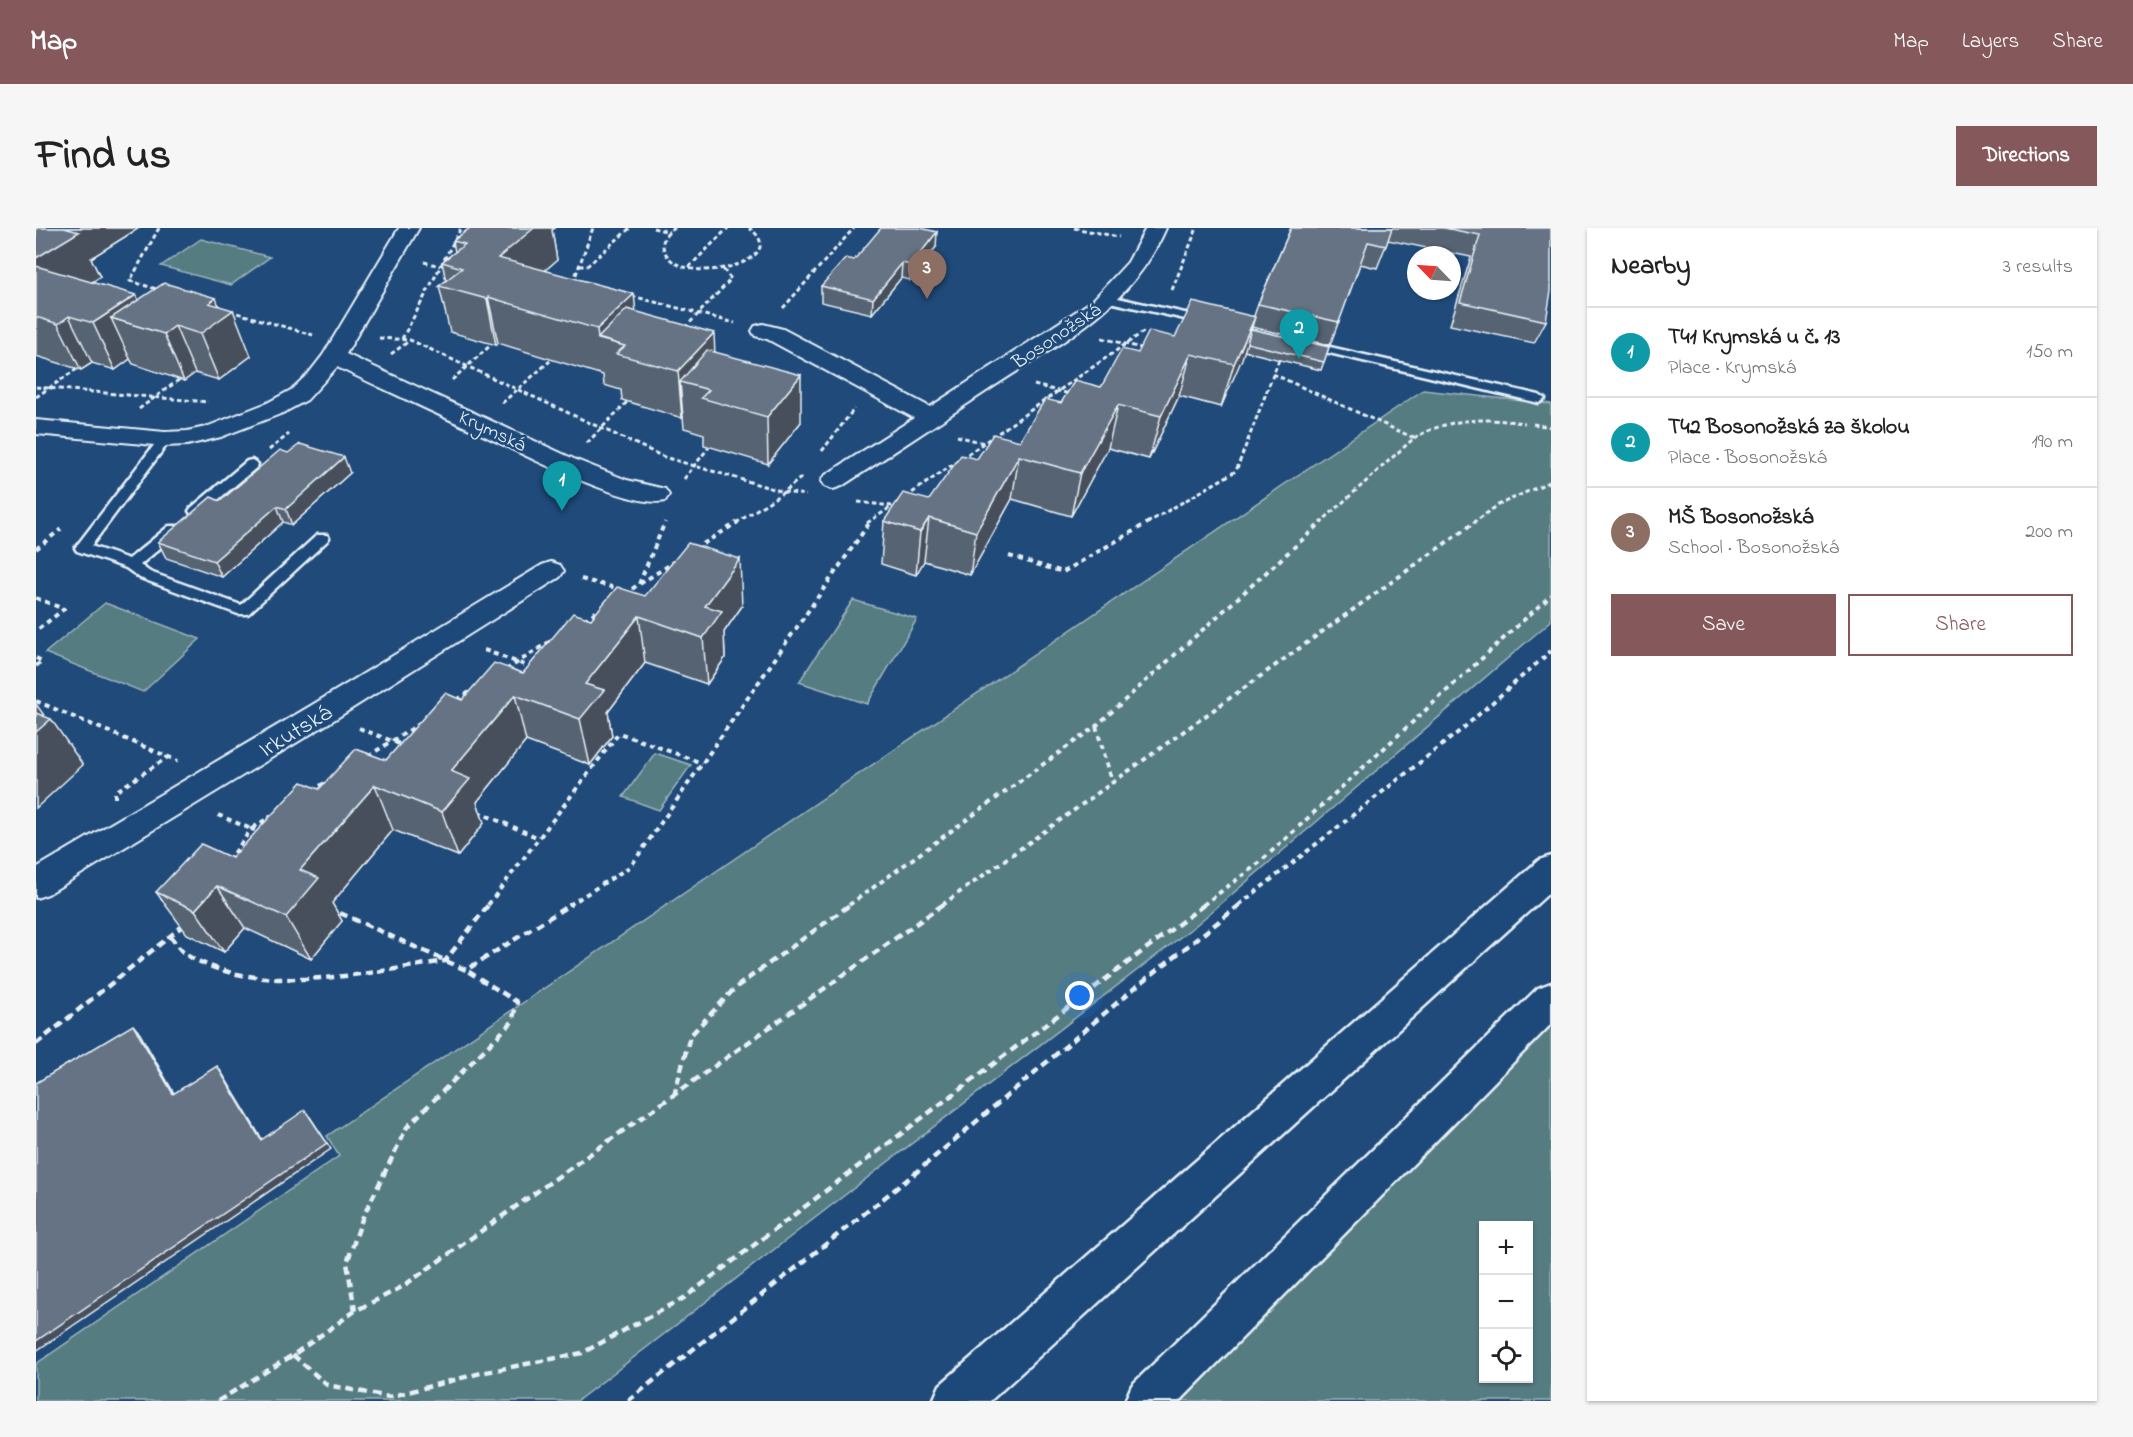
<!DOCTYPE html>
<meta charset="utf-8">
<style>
:root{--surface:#fff;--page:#f6f6f6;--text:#222;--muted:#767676;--line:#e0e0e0;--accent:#85585c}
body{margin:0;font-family:"Indie Flower",sans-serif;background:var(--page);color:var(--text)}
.controls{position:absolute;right:18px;bottom:18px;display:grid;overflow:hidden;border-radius:0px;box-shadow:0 2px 4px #0004}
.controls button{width:54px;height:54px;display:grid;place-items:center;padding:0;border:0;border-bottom:2px solid var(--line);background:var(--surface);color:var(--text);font:30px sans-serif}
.compass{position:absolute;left:1371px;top:18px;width:54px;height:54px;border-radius:50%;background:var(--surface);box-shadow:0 2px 4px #0004;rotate:295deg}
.you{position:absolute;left:1044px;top:768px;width:21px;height:21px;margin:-15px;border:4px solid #fff;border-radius:50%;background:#1a73e8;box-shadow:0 0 0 9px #1a73e833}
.badge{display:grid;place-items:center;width:39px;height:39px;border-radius:50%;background:var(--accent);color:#fff;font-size:20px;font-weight:700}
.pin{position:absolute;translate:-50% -50px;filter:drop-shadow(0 2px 3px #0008)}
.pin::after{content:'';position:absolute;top:32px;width:21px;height:18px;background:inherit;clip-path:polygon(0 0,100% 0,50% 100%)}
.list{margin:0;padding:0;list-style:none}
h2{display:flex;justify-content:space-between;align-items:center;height:78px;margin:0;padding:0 24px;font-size:26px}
h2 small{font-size:20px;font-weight:400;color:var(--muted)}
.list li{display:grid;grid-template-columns:39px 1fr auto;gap:18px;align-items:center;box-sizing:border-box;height:90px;padding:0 24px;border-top:2px solid var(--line)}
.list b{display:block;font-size:22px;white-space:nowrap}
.list p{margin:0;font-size:20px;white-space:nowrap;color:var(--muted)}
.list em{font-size:20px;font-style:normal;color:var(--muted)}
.actions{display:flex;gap:12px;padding:18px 24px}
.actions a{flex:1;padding:14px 0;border:2px solid var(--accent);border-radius:0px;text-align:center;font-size:21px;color:var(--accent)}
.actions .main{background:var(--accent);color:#fff}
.icon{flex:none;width:33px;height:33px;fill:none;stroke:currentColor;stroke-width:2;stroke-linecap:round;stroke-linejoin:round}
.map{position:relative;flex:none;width:1515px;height:1173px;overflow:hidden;border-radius:0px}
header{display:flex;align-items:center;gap:36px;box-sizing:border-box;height:84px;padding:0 30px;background:var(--accent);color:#fff}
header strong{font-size:28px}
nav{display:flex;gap:33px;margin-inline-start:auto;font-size:21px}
.intro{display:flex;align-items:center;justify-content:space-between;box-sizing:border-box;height:144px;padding:0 36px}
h1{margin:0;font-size:42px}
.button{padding:15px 27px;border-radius:0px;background:var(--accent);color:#fff;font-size:21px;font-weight:700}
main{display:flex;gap:36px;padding:0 36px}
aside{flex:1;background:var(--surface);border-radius:0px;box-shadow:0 2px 4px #0004}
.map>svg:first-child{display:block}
.green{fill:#557b81;stroke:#9eb6bc;stroke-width:1.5;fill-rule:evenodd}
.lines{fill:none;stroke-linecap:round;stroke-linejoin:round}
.lane-casing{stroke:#e8f1f8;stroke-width:5}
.street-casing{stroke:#e8f1f8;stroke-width:4}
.highway-casing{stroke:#e8f1f8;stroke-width:5}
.path-far2{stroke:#e8f1f8;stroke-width:3;stroke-dasharray:4.5 3;stroke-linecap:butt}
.path-far1{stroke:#e8f1f8;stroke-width:4;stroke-dasharray:5 4.5;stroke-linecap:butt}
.path{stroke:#e8f1f8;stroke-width:4.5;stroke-dasharray:8 5;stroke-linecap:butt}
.lane{fill:#1f4a7a;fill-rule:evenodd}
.street{fill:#1f4a7a;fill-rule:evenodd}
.highway{fill:#1f4a7a;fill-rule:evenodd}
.wall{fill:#576372;stroke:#e8f1f8;stroke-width:1.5}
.shaded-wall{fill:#47505c;stroke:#e8f1f8;stroke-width:1.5}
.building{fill:#657384;stroke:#e8f1f8;stroke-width:1.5}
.labels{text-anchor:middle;stroke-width:5;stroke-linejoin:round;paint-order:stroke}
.far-street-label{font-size:20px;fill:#e8f1f8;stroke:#1f4a7a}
.street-label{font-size:24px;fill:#e8f1f8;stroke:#1f4a7a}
</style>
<header>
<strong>Map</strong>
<nav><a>Map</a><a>Layers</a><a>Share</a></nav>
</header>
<div class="intro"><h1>Find us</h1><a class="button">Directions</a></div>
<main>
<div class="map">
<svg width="1515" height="1173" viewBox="0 0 1515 1173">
<rect width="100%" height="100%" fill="#1f4a7a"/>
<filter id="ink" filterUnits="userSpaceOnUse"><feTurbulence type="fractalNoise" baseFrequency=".0167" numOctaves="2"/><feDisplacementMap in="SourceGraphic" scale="12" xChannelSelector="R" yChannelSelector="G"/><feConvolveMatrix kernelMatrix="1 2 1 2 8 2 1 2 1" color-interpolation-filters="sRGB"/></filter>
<g filter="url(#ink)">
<!-- green -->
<g class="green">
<polygon points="165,11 234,29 195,57 125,38"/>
<polygon points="1387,162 1515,176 1515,393 1160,697 541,1173 0,1173 0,1136 303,928 291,908"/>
<polygon points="817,372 881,391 831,476 763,454"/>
<polygon points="69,375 164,411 107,464 9,425"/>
<polygon points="619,525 655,537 623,582 587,569"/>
<path d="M1515 771V1173H1112ZM1448 998H1492V1150H1448Z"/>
</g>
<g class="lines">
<!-- lane casing -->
<g class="lane-casing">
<g id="lane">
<polygon points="1073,68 1171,90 1177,93 1171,96 1069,73 1069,69"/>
<polygon points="1272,114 1503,167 1509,171 1503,175 1268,119 1268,115"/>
<polygon points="129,207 135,211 55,318 93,331 133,298 143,298 145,301 143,304 104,337 114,344 205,377 281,307 291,307 293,310 291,313 212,386 202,386 104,350 90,340 41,323 39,320 125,208"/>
<polygon points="216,232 222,236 221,239 165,286 155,286 153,283 155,280 211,233"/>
</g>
</g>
<!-- street casing -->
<g class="street-casing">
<g id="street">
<path d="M363 0H383L310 126 538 231 591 252 629 261 633 267 629 273C593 282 475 220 438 203 392 182 346 160 301 139L271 172 247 185 185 209 151 217 129 218 0 206V192L129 204 151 203 170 199 231 175 255 162 273 145 287 127Z"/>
<path d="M1110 0H1130C1096 79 1027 113 958 158 908 191 857 225 806 258L797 261 788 258 785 253 788 248 878 190 731 111 719 108 716 103 719 98 727 96 747 101 894 179 1056 73 1092 34Z"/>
<polygon points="515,334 524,337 528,343 524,349 296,493 12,666 0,670 0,640 276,477 506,337"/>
</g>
</g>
<!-- highway casing -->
<g class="highway-casing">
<g id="highway">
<polygon points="1515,628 1515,663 954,1173 897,1173 904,1157 1503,632"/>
<polygon points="1515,755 1515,796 1144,1173 1089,1173 1096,1157 1502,760"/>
</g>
</g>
<!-- path-far2 -->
<g class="path-far2">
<polyline points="123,0 94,53 124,62"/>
<polyline points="617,0 633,4"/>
<path d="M639 0C631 5 624 12 628 22 643 63 761 33 713 0"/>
<polyline points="1038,0 1083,9"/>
<polyline points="388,34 404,38"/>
<polyline points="543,38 551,38 594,0"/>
<polyline points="653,39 692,0"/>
<polyline points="540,53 538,52 557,0"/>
<polyline points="1136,62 1161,0"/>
<polyline points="596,68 699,95"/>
<polyline points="747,80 818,0"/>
<polyline points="194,83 277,107"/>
<polyline points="649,100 695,51 687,41"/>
<polyline points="343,110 374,112 628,229 748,264 770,267"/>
<polyline points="1066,110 1109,121"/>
<polyline points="366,111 425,0"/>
<polyline points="355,126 373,113"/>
<polyline points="1237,146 1378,210 1284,295"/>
<polyline points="416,152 456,116"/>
<polyline points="998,157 1034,166"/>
<polyline points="0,159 172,174"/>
<polyline points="0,169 41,141"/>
<polyline points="466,175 514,133"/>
<polyline points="103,181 144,151"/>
<polyline points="1497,196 1515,199"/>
<polyline points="921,208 948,215"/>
<path d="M1378 210C1414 189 1449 190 1489 195"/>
<polyline points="551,215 591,174"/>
<polyline points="233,222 253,206"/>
<polyline points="786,223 818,181"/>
<polyline points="648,251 673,219"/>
<polyline points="870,269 1110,102"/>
<polyline points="822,274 856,278 864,273"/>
<polyline points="700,295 748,264 767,248"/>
<polyline points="831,295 855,279"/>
<polyline points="1111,295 1200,243 1244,129"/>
<polyline points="1437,295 1462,277 1515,253"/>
</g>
<!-- path-far1 -->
<g class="path-far1">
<polyline points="0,321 25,301"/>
<polyline points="659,321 702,294"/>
<polyline points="973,328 1027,344 1113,294"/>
<polyline points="545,351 584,361"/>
<polyline points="603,356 629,294"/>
<polyline points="588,366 638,334"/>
<polyline points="0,370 28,381 0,403"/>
<polyline points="548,392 564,381"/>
<polyline points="448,422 497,440"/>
<polyline points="0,430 6,433 0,438"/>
<polyline points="470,442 516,412"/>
<polyline points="421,472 435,463"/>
<polyline points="0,473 142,533"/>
<polyline points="1060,498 1077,556"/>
<polyline points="323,500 366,517"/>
<polyline points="332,528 385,495"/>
<polyline points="276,563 293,552"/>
<polyline points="79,570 79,564 132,529"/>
<polyline points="442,584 503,610"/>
<polyline points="182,587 215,601 237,587"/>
<polyline points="193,633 215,601 225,604"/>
<polyline points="452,677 583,505 666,535"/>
<polyline points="533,677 595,638 834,294"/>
<polyline points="813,677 1060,498 1286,294"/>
<polyline points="906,677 1439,294"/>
<polyline points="1167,677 1223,635 1515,367"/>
<polyline points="1203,677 1425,502 1515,423"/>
</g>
<!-- path -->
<g class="path">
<polyline points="304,685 430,742 535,676"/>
<path d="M134 708C139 714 143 721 149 726 154 730 162 733 169 736 238 766 337 744 409 733L453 676"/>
<polyline points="0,816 149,696"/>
<polyline points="638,868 654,808 699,760 815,676"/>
<polyline points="319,1083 311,1035 326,991 371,899 476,794 481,774 430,742"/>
<polyline points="257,1127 291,1157 353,1169 445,1145 546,1125 648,1070 1169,676"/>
<polyline points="182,1173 257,1127 319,1083 366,1059 908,676"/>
<polyline points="592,1173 877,947 1101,758 1205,676"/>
</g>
<!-- lane -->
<use href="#lane" class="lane"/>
<!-- street -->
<use href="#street" class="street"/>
<!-- highway -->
<use href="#highway" class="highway"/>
</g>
<!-- wall -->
<g class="wall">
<polygon points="0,0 103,0 55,30 64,49 56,55 102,72 183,78 215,128 183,152 159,145 148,153 97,136 94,131 79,142 56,135 45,142 0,128"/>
<polygon points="434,0 519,0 516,2 521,32 509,42 600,84 679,124 765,194 732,236 668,217 668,206 648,200 647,189 646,190 586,172 585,162 568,157 567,147 462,115 460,117 414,104 403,58 410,53 406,34 419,24 417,13"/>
<polygon points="1255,0 1515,0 1510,93 1498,115 1414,97 1435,29 1352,12 1341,40 1324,36 1294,117 1216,99 1215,101 1293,119 1285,142 1208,123 1185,179 1143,168 1113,231 1072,220 1035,288 976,271 934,347 888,333 880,347 845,336 848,293 893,272 941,231 984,213 1025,175 1065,159 1102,125 1139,109 1218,88 1222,76"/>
<polygon points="900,19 874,52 865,50 836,86 785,74 785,58 818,32"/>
<polygon points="314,245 256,297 247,294 186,349 130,330 122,314 184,273"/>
<polygon points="609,368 706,378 688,404 689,430 671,456 609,435 572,484 576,508 554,537 490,513 441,574 448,595 422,628 357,602 296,675 306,693 275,731 209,700 188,724 151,706 120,664 196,630 283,561 350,532 426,472 487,445 555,391"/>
</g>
<!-- shaded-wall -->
<g class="shaded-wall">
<polygon points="32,0 103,0 55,30 64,49 14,81 0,53 0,30 36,8"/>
<polygon points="496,0 519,0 516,2 521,32 471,75 462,30"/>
<polygon points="901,4 900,19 874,52 875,37"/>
<polygon points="866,35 865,50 836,86 837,71"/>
<polygon points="598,66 603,112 589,118 562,111 561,101"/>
<polygon points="100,67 115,102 75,90 94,131 79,142 57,95"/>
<polygon points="452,69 462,115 460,117 451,71"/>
<polygon points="180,70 187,89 197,82 215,128 183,152 164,106 173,75"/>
<polygon points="33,88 56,135 45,142 22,96"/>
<polygon points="1219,89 1206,131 1185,179 1198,136"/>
<polygon points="139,98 159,145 148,153 128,106"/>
<polygon points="678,105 680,151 644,154 647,189 646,190 642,143"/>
<polygon points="1155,126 1143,168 1113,231 1125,188"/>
<polygon points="765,147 765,194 732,236 731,189"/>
<polygon points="1082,177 1072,220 1035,288 1044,245"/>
<polygon points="983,228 976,271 934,347 940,304"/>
<polygon points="308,229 314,245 256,297 250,281"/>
<polygon points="241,278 247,294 186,349 178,333"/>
<polygon points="893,290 888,333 880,347 884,304"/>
<polygon points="704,331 706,378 688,404 689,430 671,456 667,410 669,378"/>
<polygon points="603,388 609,435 572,484 576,508 554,537 544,491 549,456"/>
<polygon points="479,467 490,513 441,574 448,595 422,628 406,584 415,543"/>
<polygon points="0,476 12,493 15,491 47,537 0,580"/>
<polygon points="339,557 357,602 296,675 306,693 275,731 250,689 264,642"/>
<polygon points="181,658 209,700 188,724 159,682"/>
<polygon points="97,797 103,804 142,872 137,866"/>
<polygon points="181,838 186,845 230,918 225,912"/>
<polygon points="274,889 295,921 0,1123 0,1113"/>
</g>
<!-- building -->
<g class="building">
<polygon points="0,0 28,0 43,4 0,30"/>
<polygon points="434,0 498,0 462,30 598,66 561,101 452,69 451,71 403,58 426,40 406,34 429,16 417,13"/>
<polygon points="845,0 884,0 901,4 875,37 866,35 837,71 785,58 810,30 818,32"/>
<polygon points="1255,0 1356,0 1350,18 1332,14 1303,94 1222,76"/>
<polygon points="1408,0 1515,0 1515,63 1510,93 1424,74 1444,7"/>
<polygon points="0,38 100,67 57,95 33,88 22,96 0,89"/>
<polygon points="128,55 180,70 173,75 197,82 164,106 139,98 128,106 75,90"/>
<polygon points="1157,74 1219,89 1198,136 1155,126 1125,188 1082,177 1044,245 983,228 940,304 893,290 884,304 848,293 867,265 893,272 925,227 941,231 957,206 984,213 1009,171 1025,175 1039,152 1065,159 1086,121 1102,125 1113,103 1139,109"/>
<polygon points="591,81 678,105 642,143 580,126 589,118 562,110"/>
<polygon points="1215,101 1293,119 1288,134 1211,115"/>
<polygon points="671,122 765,147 731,189 665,170 673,162 644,154"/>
<polygon points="264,216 308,229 250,281 241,278 178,333 122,314 175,269 184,273 244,222 252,225"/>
<polygon points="652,315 704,331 669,378 686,383 667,410 603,388 549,456 568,462 544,491 479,467 415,543 434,551 406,584 339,557 264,642 283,650 250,689 181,658 159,682 120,664 165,616 196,630 266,554 283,561 320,521 350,532 409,465 426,472 458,435 487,445 537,385 555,391 581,359 609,368"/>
<polygon points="0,485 15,491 0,504"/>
<polygon points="97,797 137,866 181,838 225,912 269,882 291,915 0,1113 0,855"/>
</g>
</g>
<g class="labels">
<!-- far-street labels -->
<g class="far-street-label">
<text transform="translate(1020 107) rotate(-34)" y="7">Bosonožská</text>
<text transform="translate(457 202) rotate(25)" y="7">Krymská</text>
</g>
<!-- street labels -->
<g class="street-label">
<text transform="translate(259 502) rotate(-31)" y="8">Irkutská</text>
</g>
</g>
</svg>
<div class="controls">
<button>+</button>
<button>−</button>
<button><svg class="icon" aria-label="locate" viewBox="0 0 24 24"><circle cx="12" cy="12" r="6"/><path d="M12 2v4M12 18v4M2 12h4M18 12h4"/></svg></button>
</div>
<svg class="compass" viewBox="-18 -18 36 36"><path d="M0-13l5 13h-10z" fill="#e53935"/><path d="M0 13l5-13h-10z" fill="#767676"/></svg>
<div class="you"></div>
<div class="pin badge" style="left:526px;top:283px;background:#0f9aa8">1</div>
<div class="pin badge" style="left:1263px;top:131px;background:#0f9aa8">2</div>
<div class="pin badge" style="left:891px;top:71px;background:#8d6e63">3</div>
</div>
<aside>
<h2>Nearby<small>3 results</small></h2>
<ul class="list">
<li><span class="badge" style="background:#0f9aa8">1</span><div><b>T41 Krymská u č. 13</b><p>Place · Krymská</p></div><em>150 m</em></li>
<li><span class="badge" style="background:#0f9aa8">2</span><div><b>T42 Bosonožská za školou</b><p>Place · Bosonožská</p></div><em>190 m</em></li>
<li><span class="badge" style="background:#8d6e63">3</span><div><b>MŠ Bosonožská</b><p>School · Bosonožská</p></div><em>200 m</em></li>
</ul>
<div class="actions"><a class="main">Save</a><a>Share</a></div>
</aside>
</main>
